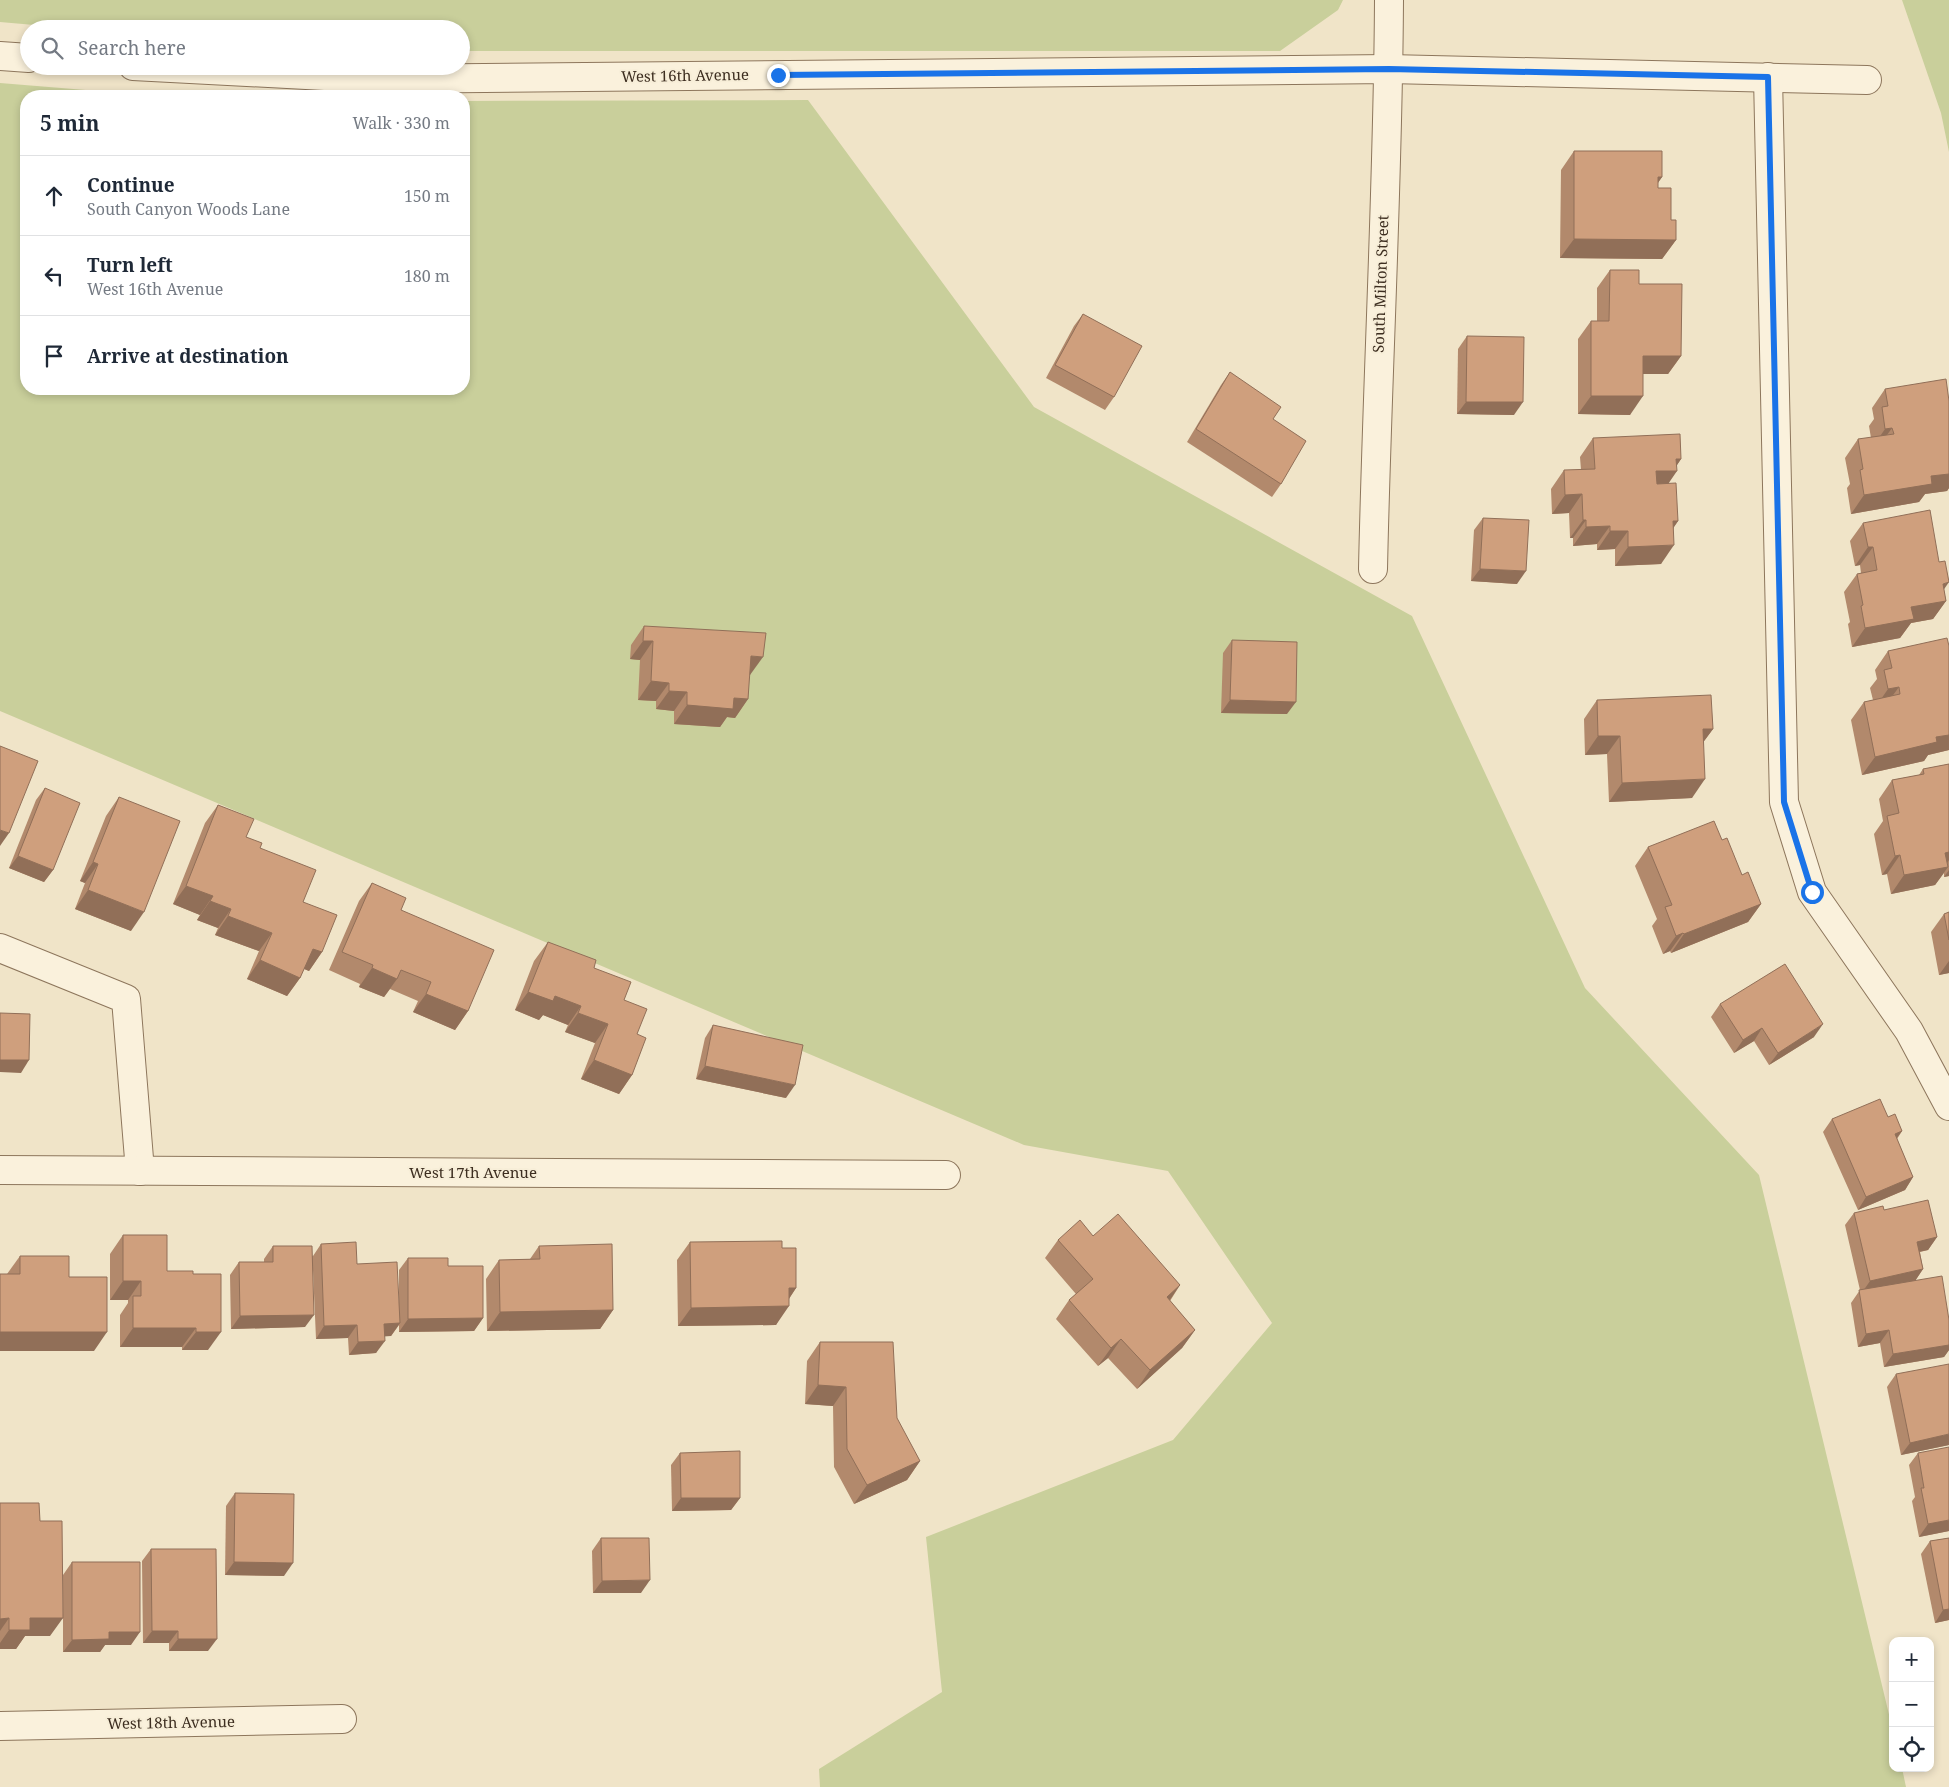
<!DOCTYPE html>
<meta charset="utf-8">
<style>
:root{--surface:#fff;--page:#f6f6f7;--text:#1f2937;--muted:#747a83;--line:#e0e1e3}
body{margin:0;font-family:"Noto Serif",serif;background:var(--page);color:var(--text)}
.controls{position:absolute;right:15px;bottom:15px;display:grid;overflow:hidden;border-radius:10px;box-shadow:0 2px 8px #0003}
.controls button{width:45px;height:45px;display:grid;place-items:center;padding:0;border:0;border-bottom:1px solid var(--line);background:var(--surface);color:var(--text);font:25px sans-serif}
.stop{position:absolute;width:15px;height:15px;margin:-11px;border:4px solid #1a73e8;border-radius:50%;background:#fff}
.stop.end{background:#1a73e8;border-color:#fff;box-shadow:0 1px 5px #0008}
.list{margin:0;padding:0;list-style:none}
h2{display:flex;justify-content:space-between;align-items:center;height:65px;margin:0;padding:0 20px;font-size:21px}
h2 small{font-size:16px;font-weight:400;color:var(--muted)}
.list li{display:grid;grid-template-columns:32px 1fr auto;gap:15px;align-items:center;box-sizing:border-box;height:80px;padding:0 20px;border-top:1px solid var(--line)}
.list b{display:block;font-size:19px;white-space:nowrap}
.list p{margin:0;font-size:16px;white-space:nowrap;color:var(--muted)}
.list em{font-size:16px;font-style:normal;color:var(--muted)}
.icon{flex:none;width:28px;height:28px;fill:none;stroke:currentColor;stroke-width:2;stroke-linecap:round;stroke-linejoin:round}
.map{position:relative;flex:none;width:1949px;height:1787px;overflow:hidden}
.search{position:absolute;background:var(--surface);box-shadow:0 2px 8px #0003;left:20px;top:20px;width:450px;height:55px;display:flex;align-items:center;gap:12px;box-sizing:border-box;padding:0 18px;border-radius:28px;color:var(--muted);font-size:19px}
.panel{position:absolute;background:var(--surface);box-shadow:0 2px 8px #0003;left:20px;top:90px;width:450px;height:305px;border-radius:20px}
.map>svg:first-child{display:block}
.green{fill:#c9cf9b}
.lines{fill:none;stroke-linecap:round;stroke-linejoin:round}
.street-casing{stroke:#8d765c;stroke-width:30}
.street{stroke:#faf1dc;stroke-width:28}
.wall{fill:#b2896c}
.shaded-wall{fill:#916f58}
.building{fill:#cf9f7d;stroke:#916f58}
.route{stroke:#1a73e8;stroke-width:6}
.labels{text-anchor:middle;stroke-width:4;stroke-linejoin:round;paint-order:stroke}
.street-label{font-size:15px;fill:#3d2e20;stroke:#f7eed8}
</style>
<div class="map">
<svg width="1949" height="1787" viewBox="0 0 1949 1787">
<rect width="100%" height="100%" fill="#f0e4c8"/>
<!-- green -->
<g class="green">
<polygon points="0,0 1343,0 1338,10 1280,51 461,51 461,29 80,29 0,22"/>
<polygon points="1902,0 1949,0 1949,152 1941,113"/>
<polygon points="0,83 159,96 26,96 26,389 464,389 464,101 808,100 1034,407 1412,616 1585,988 1759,1175 1893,1731 1893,1768 1902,1768 1906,1787 820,1787 819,1769 942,1692 926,1537 1173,1440 1272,1323 1168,1171 1024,1145 0,711"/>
</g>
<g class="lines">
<!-- street casing -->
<g class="street-casing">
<g id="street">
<polyline points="0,56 29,58"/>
<polyline points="133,66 381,79 1389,69 1867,80"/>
<polyline points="1768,77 1784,802 1812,892 1909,1031 1949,1106"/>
<path d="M1373 569C1377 379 1388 190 1389 0"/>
<polyline points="0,948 126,999 140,1171"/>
<polyline points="0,1170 946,1175"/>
<polyline points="0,1726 342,1719"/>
</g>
</g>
<!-- street -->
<use href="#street" class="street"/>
</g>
<!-- wall -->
<g class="wall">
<polygon points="1574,151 1662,177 1658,183 1658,188 1671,220 1676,240 1662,259 1560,258 1561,170"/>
<polygon points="1610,270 1639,284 1681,356 1668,374 1643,374 1630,415 1578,414 1578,339 1591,321 1597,321 1597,288"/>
<polygon points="1083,314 1114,397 1105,410 1046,378 1074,326"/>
<polygon points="1467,336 1514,415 1457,414 1458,349"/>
<polygon points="1230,372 1273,419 1281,484 1272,497 1187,442 1221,385"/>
<polygon points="1885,389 1949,401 1949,488 1947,491 1925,494 1919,502 1851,514 1847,488 1850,484 1845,458 1858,439 1871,438 1869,426 1874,419 1872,408"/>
<polygon points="1593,438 1681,459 1677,465 1668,483 1678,521 1674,527 1661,564 1615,566 1615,549 1597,550 1597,544 1573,546 1573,538 1570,538 1569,513 1552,514 1551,489 1564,470 1581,470 1580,457"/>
<polygon points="1483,518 1517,584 1471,581 1474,530"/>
<polygon points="1863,523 1944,590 1946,601 1933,619 1911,623 1900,638 1852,647 1848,624 1850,622 1844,592 1857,574 1861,573 1860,565 1855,566 1850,541"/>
<polygon points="644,626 750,675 749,675 748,699 735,718 727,717 720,727 674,724 674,711 656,709 656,701 638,700 640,660 630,659 631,645"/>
<polygon points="1232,640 1287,714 1221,713 1223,653"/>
<polygon points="1949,646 1949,750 1928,755 1924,761 1862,775 1851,720 1864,702 1873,700 1870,688 1877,679 1875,670 1888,651"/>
<polygon points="1597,700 1713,729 1704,741 1692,798 1609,802 1607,754 1585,755 1584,719"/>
<polygon points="1949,764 1949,876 1944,877 1944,873 1935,885 1891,894 1887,874 1882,875 1874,834 1883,821 1879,799 1892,780 1919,775 1923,769"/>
<polygon points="45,788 53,870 44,882 9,868 36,800"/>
<polygon points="119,797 131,931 75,909 85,883 80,881 106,816"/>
<polygon points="218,805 246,837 260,848 303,902 322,952 309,971 304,969 300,978 287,996 247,979 259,951 215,935 218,928 197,920 200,915 173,904 205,823"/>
<polygon points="1722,840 1742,875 1761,904 1748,922 1671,953 1670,951 1663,954 1652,926 1657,919 1635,866 1648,847"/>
<polygon points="372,883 401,910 468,1011 455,1030 413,1012 418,1001 390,989 384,997 359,987 360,984 329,970 359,901"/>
<polygon points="1949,912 1949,973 1939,975 1931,932 1944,914"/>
<polygon points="548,942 594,968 624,1000 637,1034 632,1075 619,1094 581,1079 595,1043 565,1032 568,1025 543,1015 539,1020 515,1010 534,961"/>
<polygon points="1720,1004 1814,1037 1769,1065 1754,1041 1734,1053 1711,1017"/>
<polygon points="713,1025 786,1098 696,1079 705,1038"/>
<polygon points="1888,1117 1902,1131 1897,1139 1913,1177 1905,1190 1858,1210 1823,1132 1832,1119"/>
<polygon points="1884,1210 1937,1237 1928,1250 1920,1252 1923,1269 1915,1281 1949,1320 1949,1350 1944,1357 1884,1367 1880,1343 1858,1347 1851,1303 1860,1290 1845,1225 1854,1213"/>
<polygon points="123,1235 167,1271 193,1274 208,1350 182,1350 182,1347 120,1347 120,1315 128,1303 128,1300 110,1300 110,1254"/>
<polygon points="1093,1236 1180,1285 1170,1301 1195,1330 1182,1348 1137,1389 1108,1358 1098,1366 1056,1319 1069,1300 1076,1294 1045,1258 1058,1240"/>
<polygon points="690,1242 782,1248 796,1288 789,1299 776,1325 678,1326 677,1260"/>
<polygon points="321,1244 357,1264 399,1303 399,1270 408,1258 448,1266 483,1318 474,1331 399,1332 399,1325 391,1336 385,1336 376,1353 349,1355 348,1338 316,1339 313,1270 305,1327 231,1329 230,1275 239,1262 264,1262 264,1259 273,1246 313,1256"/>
<polygon points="539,1246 613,1310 600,1329 487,1331 486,1279 499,1260 530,1259"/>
<polygon points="20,1256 69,1277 94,1351 0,1351 7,1274"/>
<polygon points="820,1342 920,1461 907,1480 854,1504 834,1467 833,1406 805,1404 807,1361"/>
<polygon points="1896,1374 1949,1445 1901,1455 1887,1387"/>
<polygon points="680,1453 740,1498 731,1510 672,1511 671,1465"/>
<polygon points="1918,1453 1949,1531 1919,1537 1912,1501 1915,1497 1909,1465"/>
<polygon points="235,1493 284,1576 225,1575 226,1506"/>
<polygon points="0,1503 40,1521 50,1636 25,1636 16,1649 0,1649"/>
<polygon points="601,1538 641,1593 593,1593 592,1551"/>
<polygon points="1949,1538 1949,1620 1935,1623 1921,1554 1930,1541"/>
<polygon points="151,1549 208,1651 169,1651 169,1643 143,1643 142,1561"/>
<polygon points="72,1562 131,1645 105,1645 100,1652 63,1652 63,1575"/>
</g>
<!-- shaded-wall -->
<g class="shaded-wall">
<polygon points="1658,177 1662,177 1649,195"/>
<polygon points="1574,239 1676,240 1662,259 1560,258"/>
<polygon points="1643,356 1681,356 1668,374 1630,374"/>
<polygon points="1591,396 1643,396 1630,415 1578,414"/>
<polygon points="1466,402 1523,402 1514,415 1457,414"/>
<polygon points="1892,428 1879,446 1872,448 1885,429"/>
<polygon points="1676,459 1681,459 1673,471 1677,471 1664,490 1643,490 1656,471"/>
<polygon points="1949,474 1949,488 1947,491 1925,494 1919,502 1851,514 1864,495 1931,476"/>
<polygon points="1582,494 1569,513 1552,514 1565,495"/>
<polygon points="1583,520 1586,520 1573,538 1570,538"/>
<polygon points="1673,521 1678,521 1665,540"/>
<polygon points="1610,526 1597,544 1573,546 1586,527"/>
<polygon points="1610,531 1628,531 1615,549 1597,550"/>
<polygon points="1674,545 1661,564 1615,566 1628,547"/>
<polygon points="1868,547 1873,547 1860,565 1855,566"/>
<polygon points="1480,569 1526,571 1517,584 1471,581"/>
<polygon points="1949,582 1936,601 1943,584"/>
<polygon points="1946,601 1933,619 1911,623 1900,638 1852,647 1865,628 1911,607"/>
<polygon points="643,641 653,641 640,660 630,659"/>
<polygon points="751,656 763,657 750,675 737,675"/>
<polygon points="651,681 669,683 656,701 638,700"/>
<polygon points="1899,687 1885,706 1875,708 1888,689"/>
<polygon points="669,691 687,692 674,711 656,709"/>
<polygon points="734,698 748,699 735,718 727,717 720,727 674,724 687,705"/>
<polygon points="1230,700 1296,702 1287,714 1221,713"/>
<polygon points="1703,729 1713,729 1699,748"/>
<polygon points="1949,735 1949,750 1928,755 1924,761 1862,775 1875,757 1936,737"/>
<polygon points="1598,736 1620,736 1607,754 1585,755"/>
<polygon points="1705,779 1692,798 1609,802 1622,783"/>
<polygon points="0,830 9,833 0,846"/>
<polygon points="1949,852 1949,860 1944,868 1948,867 1935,885 1891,894 1904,875 1945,853"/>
<polygon points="1900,855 1887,874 1882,875 1895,856"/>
<polygon points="18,856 53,870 44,882 9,868"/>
<polygon points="93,862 98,864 85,883 80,881"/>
<polygon points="1949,870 1949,876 1944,877"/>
<polygon points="186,886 213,896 200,915 173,904"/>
<polygon points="88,890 144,912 131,931 75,909"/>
<polygon points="210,901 231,909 218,928 197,920"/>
<polygon points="1761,904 1748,922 1671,953 1684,934"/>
<polygon points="228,916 272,933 259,951 215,935"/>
<polygon points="1683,933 1670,951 1663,954 1676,936"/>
<polygon points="313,949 322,952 309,971 300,967"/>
<polygon points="260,960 300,978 287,996 247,979"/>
<polygon points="1949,961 1949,973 1939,975"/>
<polygon points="372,968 397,979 384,997 359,987"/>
<polygon points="528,992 555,996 581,1006 568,1025 543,1015 539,1020 515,1010"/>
<polygon points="426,994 468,1011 455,1030 413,1012"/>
<polygon points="578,1013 608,1024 595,1043 565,1032"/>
<polygon points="1823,1024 1814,1037 1769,1065 1778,1053"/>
<polygon points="1762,1028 1754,1041 1734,1053 1743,1040"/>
<polygon points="0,1060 29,1060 21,1073 0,1072"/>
<polygon points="594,1060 632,1075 619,1094 581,1079"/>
<polygon points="705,1066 795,1085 786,1098 696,1079"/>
<polygon points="1902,1131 1893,1143 1895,1134"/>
<polygon points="1913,1177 1905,1190 1858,1210 1866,1197"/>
<polygon points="1937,1237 1928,1250 1908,1254 1917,1242"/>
<polygon points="1923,1269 1915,1281 1861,1294 1870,1281"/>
<polygon points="123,1281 141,1281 128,1300 110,1300"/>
<polygon points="1180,1285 1167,1304 1167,1297"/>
<polygon points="789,1288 796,1288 784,1306 789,1306 776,1325 678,1326 691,1308"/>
<polygon points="613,1310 600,1329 487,1331 500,1312"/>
<polygon points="314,1315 305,1327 231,1329 240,1316"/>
<polygon points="483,1318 474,1331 399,1332 408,1319"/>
<polygon points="400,1323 391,1336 376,1337 384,1324"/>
<polygon points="357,1325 348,1338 316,1339 324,1326"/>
<polygon points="133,1328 196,1328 182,1347 120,1347"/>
<polygon points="1195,1330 1182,1348 1137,1389 1150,1370"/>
<polygon points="1889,1330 1880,1343 1858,1347 1866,1334"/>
<polygon points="0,1332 107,1332 94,1351 0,1351"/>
<polygon points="196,1332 221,1332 208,1350 182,1350"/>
<polygon points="1121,1339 1108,1358 1098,1366 1111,1348"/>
<polygon points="385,1341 376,1353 349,1355 358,1342"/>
<polygon points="1949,1345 1949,1350 1944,1357 1884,1367 1893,1354"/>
<polygon points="818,1385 846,1387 833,1406 805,1404"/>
<polygon points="1949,1434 1949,1445 1901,1455 1910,1443"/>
<polygon points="920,1461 907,1480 854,1504 867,1485"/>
<polygon points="681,1498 740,1498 731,1510 672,1511"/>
<polygon points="1949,1520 1949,1531 1919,1537 1928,1524"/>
<polygon points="234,1562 293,1563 284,1576 225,1575"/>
<polygon points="650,1580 641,1593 593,1593 602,1581"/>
<polygon points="1949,1609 1949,1620 1935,1623 1943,1610"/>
<polygon points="9,1618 0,1631 0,1619"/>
<polygon points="30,1618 63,1618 50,1636 25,1636 16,1649 0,1649 0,1643 9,1630"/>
<polygon points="152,1631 178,1631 169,1643 143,1643"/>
<polygon points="109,1632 140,1632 131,1645 105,1645 100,1652 63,1652 72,1640"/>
<polygon points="178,1639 217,1639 208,1651 169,1651"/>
</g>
<!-- building -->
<g class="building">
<polygon points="1574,151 1662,151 1662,177 1658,177 1658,188 1671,188 1671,220 1676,220 1676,240 1574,239"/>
<polygon points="1610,270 1639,270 1639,284 1682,284 1681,356 1643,356 1643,396 1591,396 1591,321 1609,321"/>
<polygon points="1083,314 1142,346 1114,397 1055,365"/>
<polygon points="1467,336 1524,337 1523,402 1466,402"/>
<polygon points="1230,372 1281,407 1273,419 1306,441 1281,484 1196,429"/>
<polygon points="1946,379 1949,401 1949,474 1931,476 1932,484 1864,495 1860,470 1863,469 1858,439 1894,434 1892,428 1885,429 1882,407 1888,406 1885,389"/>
<polygon points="1680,434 1681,459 1676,459 1677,471 1656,471 1657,484 1676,483 1678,521 1673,521 1674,545 1628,547 1628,531 1610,531 1610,526 1586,527 1586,520 1583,520 1582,494 1565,495 1564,470 1595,469 1593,438"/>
<polygon points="1930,510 1939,562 1945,561 1949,582 1943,584 1946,601 1911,607 1914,619 1865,628 1861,606 1863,605 1857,574 1877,570 1873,547 1868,547 1863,523"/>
<polygon points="1483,518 1529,520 1526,571 1480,569"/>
<polygon points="644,626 766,633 763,657 751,656 748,699 734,698 733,709 687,705 687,692 669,691 669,683 651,681 653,641 643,641"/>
<polygon points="1947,638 1949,646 1949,735 1936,737 1937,742 1875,757 1864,702 1900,694 1899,687 1888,689 1884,670 1892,668 1888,651"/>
<polygon points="1232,640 1297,642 1296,702 1230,700"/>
<polygon points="1711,695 1713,729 1703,729 1705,779 1622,783 1620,736 1598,736 1597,700"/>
<polygon points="0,746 38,761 9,833 0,830"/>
<polygon points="1949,764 1949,852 1945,853 1948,867 1904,875 1900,855 1895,856 1887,816 1899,813 1892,780 1924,774 1923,769"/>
<polygon points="45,788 80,803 53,870 18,856"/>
<polygon points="119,797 180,821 144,912 88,890 98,864 93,862"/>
<polygon points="218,805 254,819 246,837 262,843 260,848 316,870 303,902 337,915 322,952 313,949 300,978 260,960 272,933 228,916 231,909 210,901 213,896 186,886"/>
<polygon points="1714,821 1722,840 1727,838 1742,875 1748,872 1761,904 1684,934 1683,933 1676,936 1665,907 1672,905 1648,847"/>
<polygon points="372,883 406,898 401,910 494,950 468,1011 426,994 431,982 401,970 397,979 372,968 373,965 342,952"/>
<polygon points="1949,912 1949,940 1944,914"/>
<polygon points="548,942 596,960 594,968 631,982 624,1000 647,1009 637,1034 646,1038 632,1075 594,1060 608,1024 578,1013 581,1006 555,996 553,1001 528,992"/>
<polygon points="1785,964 1823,1024 1778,1053 1762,1028 1743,1040 1720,1004"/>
<polygon points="0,1013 30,1014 29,1060 0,1060"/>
<polygon points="713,1025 803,1045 795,1085 705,1066"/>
<polygon points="1880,1099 1888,1117 1895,1114 1902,1131 1895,1134 1913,1177 1866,1197 1832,1119"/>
<polygon points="1928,1200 1937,1237 1917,1242 1923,1269 1870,1281 1854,1213 1883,1206 1884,1210"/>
<polygon points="1118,1214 1180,1285 1167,1297 1195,1330 1150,1370 1121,1339 1111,1348 1069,1300 1093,1279 1058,1240 1080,1220 1093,1236"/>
<polygon points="123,1235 167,1235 167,1271 193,1271 193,1274 221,1274 221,1332 196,1332 196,1328 133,1328 133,1296 141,1296 141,1281 123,1281"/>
<polygon points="782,1241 782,1248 796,1248 796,1288 789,1288 789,1306 691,1308 690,1242"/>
<polygon points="356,1242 357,1264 397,1262 400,1323 384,1324 385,1341 358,1342 357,1325 324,1326 321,1244"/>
<polygon points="612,1244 613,1310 500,1312 499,1260 540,1259 539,1246"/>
<polygon points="273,1246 312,1246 314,1315 240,1316 239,1262 273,1262"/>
<polygon points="20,1256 69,1256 69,1277 107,1277 107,1332 0,1332 0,1274 20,1274"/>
<polygon points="408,1258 448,1258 448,1266 483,1266 483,1318 408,1319"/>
<polygon points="1942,1276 1949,1320 1949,1345 1893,1354 1889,1330 1866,1334 1859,1290"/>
<polygon points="820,1342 893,1342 897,1418 920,1461 867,1485 847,1449 846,1387 818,1385"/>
<polygon points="1949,1364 1949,1434 1910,1443 1896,1374"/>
<polygon points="1949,1447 1949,1520 1928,1524 1921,1488 1924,1488 1918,1453"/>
<polygon points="740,1451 740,1498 681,1498 680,1453"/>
<polygon points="235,1493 294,1494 293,1563 234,1562"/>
<polygon points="0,1503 39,1503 40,1521 62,1521 63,1618 30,1618 30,1630 9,1630 9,1618 0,1619"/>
<polygon points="601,1538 649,1538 650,1580 602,1581"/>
<polygon points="1949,1538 1949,1609 1943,1610 1930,1541"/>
<polygon points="151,1549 216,1549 217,1639 178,1639 178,1631 152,1631"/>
<polygon points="72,1562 140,1562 140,1632 109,1632 109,1639 72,1640"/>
</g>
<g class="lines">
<!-- route -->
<polyline class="route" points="778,75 1389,69 1768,77 1784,802 1812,892"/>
</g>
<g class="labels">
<!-- street labels -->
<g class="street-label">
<text transform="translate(685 76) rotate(-1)" y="5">West 16th Avenue</text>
<text transform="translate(1381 284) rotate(-88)" y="5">South Milton Street</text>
<text x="473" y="1178">West 17th Avenue</text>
<text transform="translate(171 1723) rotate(-1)" y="5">West 18th Avenue</text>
</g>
</g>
</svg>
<div class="controls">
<button>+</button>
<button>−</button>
<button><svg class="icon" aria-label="locate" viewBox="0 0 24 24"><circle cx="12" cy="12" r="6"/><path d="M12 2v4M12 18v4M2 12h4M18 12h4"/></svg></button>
</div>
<div class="stop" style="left:1812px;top:892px"></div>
<div class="stop end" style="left:778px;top:75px"></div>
<div class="search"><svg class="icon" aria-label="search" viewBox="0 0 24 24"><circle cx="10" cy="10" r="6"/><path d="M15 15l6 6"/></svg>Search here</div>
<section class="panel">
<h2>5 min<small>Walk · 330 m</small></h2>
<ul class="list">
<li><svg class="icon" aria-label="ahead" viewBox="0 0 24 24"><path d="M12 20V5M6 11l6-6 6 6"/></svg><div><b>Continue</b><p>South Canyon Woods Lane</p></div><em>150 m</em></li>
<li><svg class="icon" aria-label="left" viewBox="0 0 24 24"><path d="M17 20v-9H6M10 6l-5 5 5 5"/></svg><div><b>Turn left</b><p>West 16th Avenue</p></div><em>180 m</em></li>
<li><svg class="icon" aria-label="arrive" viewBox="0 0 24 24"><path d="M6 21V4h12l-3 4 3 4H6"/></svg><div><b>Arrive at destination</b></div></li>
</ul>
</section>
</div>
